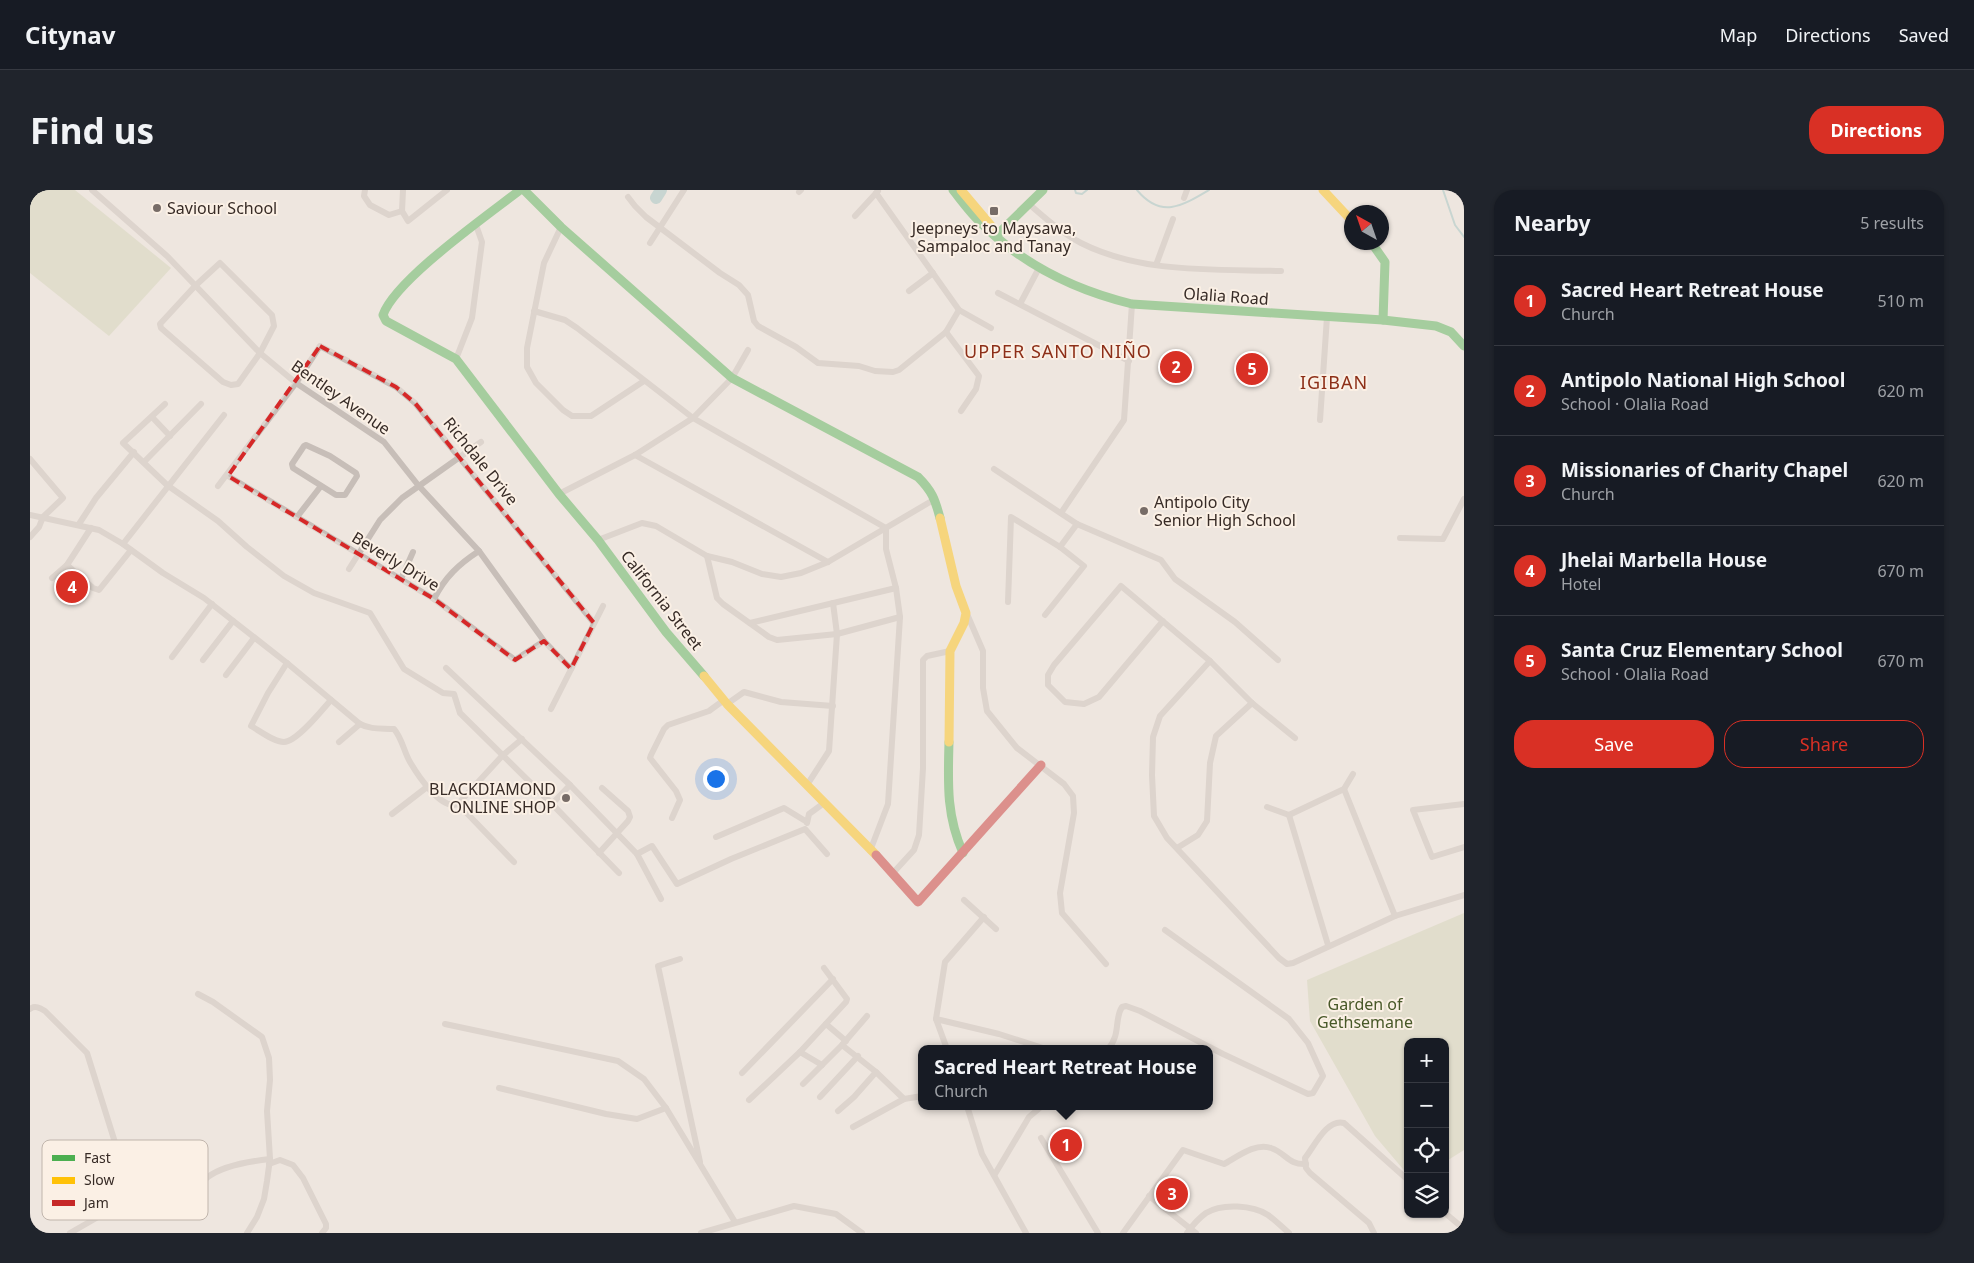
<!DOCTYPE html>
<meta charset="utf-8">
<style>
:root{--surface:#171b24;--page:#20242c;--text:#f1f3f6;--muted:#9ea1a6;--line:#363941;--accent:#d93025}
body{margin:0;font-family:"Noto Sans",sans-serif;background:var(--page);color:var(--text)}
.controls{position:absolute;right:15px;bottom:15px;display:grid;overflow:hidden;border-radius:10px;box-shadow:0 1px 4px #0004}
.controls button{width:45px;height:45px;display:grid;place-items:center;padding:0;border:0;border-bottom:1px solid var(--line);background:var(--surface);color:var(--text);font:25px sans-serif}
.compass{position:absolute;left:1314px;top:15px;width:45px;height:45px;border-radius:50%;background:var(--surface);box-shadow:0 1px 4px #0004;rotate:320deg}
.you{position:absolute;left:685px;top:588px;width:18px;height:18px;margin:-12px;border:4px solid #fff;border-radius:50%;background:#1a73e8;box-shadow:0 0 0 8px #1a73e833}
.badge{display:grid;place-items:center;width:32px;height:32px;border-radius:50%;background:var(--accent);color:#fff;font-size:16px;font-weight:700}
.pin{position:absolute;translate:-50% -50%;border:2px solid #fff;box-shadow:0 1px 5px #0006}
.popup{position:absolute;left:888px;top:855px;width:295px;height:65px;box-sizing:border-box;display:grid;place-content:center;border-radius:10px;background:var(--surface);filter:drop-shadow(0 1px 4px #0005);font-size:16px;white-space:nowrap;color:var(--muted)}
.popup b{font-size:19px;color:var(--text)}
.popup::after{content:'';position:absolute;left:50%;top:100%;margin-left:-10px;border:10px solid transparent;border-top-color:var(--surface)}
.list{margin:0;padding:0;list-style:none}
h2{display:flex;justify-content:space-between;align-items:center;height:65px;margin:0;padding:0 20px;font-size:21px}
h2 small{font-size:16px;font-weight:400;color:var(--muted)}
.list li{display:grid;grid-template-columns:32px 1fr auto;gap:15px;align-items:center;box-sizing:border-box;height:90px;padding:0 20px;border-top:1px solid var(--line)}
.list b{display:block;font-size:19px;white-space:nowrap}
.list p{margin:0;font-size:16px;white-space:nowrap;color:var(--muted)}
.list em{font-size:16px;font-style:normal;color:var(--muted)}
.actions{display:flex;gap:10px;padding:15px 20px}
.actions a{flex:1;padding:11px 0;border:1px solid var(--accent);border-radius:20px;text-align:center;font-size:18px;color:var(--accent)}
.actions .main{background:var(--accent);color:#fff}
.icon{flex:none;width:28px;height:28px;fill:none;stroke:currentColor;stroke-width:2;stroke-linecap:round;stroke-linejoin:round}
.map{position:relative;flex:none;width:1434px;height:1043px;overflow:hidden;border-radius:20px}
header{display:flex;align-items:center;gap:30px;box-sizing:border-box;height:70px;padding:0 25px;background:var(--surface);border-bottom:1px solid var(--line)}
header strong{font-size:24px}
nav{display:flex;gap:28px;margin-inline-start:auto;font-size:18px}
.intro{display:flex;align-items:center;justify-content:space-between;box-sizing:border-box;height:120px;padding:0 30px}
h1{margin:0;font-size:35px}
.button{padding:12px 22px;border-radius:20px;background:var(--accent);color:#fff;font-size:18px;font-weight:700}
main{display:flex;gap:30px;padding:0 30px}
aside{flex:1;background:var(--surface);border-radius:20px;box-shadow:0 1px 4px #0004}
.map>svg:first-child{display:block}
.green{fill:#d0d3b7}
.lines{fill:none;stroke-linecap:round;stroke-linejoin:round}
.stream{stroke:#99c2c0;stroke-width:2}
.river{stroke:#99c2c0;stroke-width:12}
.street{stroke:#c7beb8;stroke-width:6}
.fast{stroke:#4caf50;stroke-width:9}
.slow{stroke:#ffc107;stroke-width:9}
.jam{stroke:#c62828;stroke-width:9}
.marked{fill:none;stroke:#d62828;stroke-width:4;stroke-dasharray:10 6;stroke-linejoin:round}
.poi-dot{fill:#776c67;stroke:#fbf0e5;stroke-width:2}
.labels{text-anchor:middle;stroke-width:4;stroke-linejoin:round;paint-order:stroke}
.poi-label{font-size:16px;fill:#372b26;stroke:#fbf0e5;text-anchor:start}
.street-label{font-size:16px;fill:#372b26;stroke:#fbf0e5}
.park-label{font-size:16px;fill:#485828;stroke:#fbf0e5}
.neighbourhood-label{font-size:18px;letter-spacing:1px;fill:#8d2f18;stroke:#fbf0e5}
.key{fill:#fbf0e5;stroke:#c0b5ac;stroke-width:1}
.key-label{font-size:14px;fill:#372b26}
</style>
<header>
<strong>Citynav</strong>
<nav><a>Map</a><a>Directions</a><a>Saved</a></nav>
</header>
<div class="intro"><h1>Find us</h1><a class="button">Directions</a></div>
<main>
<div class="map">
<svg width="1434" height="1043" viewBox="0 0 1434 1043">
<rect width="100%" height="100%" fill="#eee6df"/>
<!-- green -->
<g class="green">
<polygon points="0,0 45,0 141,78 79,146 0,83"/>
<polygon points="1434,723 1434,960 1415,972 1415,852 1378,852 1378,985 1345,946 1280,831 1277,790"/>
</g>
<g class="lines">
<!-- stream -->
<g class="stream">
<polyline points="1045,0 1046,3 1052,4 1057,0"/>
<path d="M1107 0C1131 29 1152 16 1179 0"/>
<polyline points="1413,0 1425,35 1434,47"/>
</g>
<!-- river -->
<polyline class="river" points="626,8 631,0"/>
<!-- street -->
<g class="street">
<polyline points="62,0 137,66 230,163 266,193 354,252 388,295 449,361 514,451 541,479"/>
<polyline points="335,0 334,6 340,15 359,25 372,21"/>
<polyline points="373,0 372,21 378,31 417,0"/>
<polyline points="769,2 771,0"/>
<polyline points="846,3 929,120 961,138"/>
<polyline points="598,7 605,16 616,27 690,83 709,95 718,105 724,131 728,136 766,157 788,173 829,176 845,181 863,182 869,180 916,142 929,120"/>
<polyline points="1154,8 1157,0"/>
<path d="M999 14C1016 29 1032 43 1051 53 1112 84 1185 79 1251 81"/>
<polyline points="825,26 848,1"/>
<polyline points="531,37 514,73 497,158 497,177 506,193 533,220 542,226 561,226 614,191"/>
<polyline points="620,53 654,0"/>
<polygon points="190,73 242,125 244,136 230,163 208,194 201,195 193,192 131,138 130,134 165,96"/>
<polyline points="1126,75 1143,29"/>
<polyline points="879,101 903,83"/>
<polyline points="968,103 1099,171"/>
<polyline points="990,114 1009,78"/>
<polyline points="504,121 535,130 547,138 663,228 856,338 856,359 866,398 870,427 858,614 840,661"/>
<polyline points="916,142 949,186 946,199 931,221"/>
<polyline points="426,169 442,128 452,52 446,35"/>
<polyline points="135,214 93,253 137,295 188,331 217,357 254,386 284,403 340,423 374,479 413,503 424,504 430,523 522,614 589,683"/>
<polyline points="122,227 140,246"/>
<polyline points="1290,230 1297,127"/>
<polygon points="276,255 300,266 326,283 327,286 315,305 306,305 263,278 262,274 274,256"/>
<polyline points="605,265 798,372"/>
<polyline points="0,269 33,308 13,327 9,337 0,347"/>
<polyline points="114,272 171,214"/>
<polyline points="964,279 1047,334 1131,370 1145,389 1205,432 1248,470"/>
<polyline points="198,286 404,409 485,470 514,451"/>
<polyline points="188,296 266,193 290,156 366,197 385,213 564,433"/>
<polyline points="529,304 605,265 663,228 702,188 718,160"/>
<polyline points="1031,323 1094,230 1102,114"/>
<path d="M0 325 69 340 93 354 133 383 174 408 257 473 330 534C341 540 352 538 364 539 372 548 374 562 380 572 387 584 411 621 428 614L472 566 492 549"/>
<polyline points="267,327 291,296"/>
<polyline points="49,334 66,308 104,262"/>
<polyline points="1370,348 1413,349 1434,309"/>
<polyline points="568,350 612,333 626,336 677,366 702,372 732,384 751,387 771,383 798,372 905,309"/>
<polyline points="93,354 194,225"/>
<polyline points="1030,357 1047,334"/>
<polyline points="677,366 687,408 693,414 739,447 747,450 807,444 870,427"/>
<polyline points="37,375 63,398 69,400 101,360"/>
<polyline points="319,379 350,330 372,308 451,252"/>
<polyline points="22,388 37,375 61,338"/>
<polyline points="371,389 383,362"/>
<path d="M404 409C415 387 429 374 449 361"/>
<polyline points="978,412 981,327 1030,357 1054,376 1015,425"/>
<polyline points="937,424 953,461 953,498 957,521 987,558 1034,594 1043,606 1044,623 1030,703 1032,723 1076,774"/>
<polyline points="1133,431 1069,507 1054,514 1035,512 1018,495 1018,485 1024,475 1091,396 1180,471 1222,513 1265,548"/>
<polyline points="720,433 866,398"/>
<polyline points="142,467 182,414"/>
<polyline points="173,470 203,431"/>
<polyline points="1180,471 1130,526 1123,547 1122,585 1124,626 1137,648 1249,768 1257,774 1263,773 1365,726 1434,705"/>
<path d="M257 473 238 503 221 536C230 541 244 552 254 552 267 552 292 520 301 510"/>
<polyline points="416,478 540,595 522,614"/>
<polyline points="196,485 224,448"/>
<polyline points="697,514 714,502 751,512 803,516"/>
<polyline points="521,519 573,416"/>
<polyline points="309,552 330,534"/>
<polyline points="540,595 607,664 631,709"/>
<polyline points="777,595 799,561 807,444 803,413"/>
<polyline points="1314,599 1365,726"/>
<polyline points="428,614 484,672"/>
<polyline points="1434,614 1383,620 1402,667 1434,657"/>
<polyline points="1237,617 1259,625 1314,599 1323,584"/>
<polyline points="362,624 397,597"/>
<polyline points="1259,625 1298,755"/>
<polyline points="642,628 650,610 646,601 620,568 621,565 634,539 638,535 679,521 694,510"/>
<polyline points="777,633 779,624 794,613"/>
<polyline points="686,647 754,618 777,632"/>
<polyline points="1147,658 1168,645 1177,631 1180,573 1186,546 1222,513"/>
<polyline points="569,663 598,631 600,627 598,621 572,598"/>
<polyline points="607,664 622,656 647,694 701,669 775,639 797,664"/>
<polyline points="863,683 884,660 889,645 893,578 893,470 897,466 920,461"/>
<polyline points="934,710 966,739"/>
<polyline points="650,769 628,776 670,972"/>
<polyline points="168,804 183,812 232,847 239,868 240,890 237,921 240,969 237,991 234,1009 227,1027 217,1043"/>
<path d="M0 819C5 815 10 818 15 821L57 863 88 962V989L75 1015 68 1027 40 1043"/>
<polyline points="906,829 969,844 1016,859"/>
<polyline points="415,834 588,871 614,889 636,918 705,1032"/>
<polyline points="796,834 816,851"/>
<polyline points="812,855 846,882 874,909"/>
<polyline points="917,859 906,829 915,772 954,727"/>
<path d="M1078 859C1091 845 1084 829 1092 817L1096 816 1110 821 1193 864 1278 904 1283 903 1293 886 1278 853 1259 829 1135 740"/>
<polyline points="770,862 792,875"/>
<polyline points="712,883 803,789"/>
<polyline points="773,894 812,855 837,826"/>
<polyline points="469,898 576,924 607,929 636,918"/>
<polyline points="790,907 828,866"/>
<polyline points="719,910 770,862 816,812 817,809 794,778"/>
<polyline points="937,916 952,964 996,1043"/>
<polyline points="808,921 824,907 846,882"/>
<polyline points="823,937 874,909 892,906"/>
<polyline points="1011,948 1068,1043"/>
<polyline points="239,974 250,970 263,975 273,988 296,1034 296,1038 292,1043"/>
<polyline points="965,984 999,927 1012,916"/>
<path d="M171 996C173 993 175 989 178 987 192 976 222 971 240 969"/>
<polyline points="1119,1006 1166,1043"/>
<polyline points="1415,1023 1434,1039"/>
<polyline points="0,1034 5,1043"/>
<polyline points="671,1043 764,1016 806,1024 832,1043"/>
<path d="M1093 1043 1153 960 1194 974C1207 967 1226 952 1241 958 1256 963 1258 975 1276 974"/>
<path d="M1157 1043C1162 1036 1169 1028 1176 1023 1192 1013 1223 1015 1238 1025 1245 1030 1252 1037 1259 1043"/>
<path d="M1344 1043 1339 1033 1280 983 1276 978 1275 968C1284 957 1297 928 1314 933L1378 990"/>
</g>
<!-- fast -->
<g class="fast">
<path d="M490 0C458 25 365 90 353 125L356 131 426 169 529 304 568 350 636 442 674 486"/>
<path d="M494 0 531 37 702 188 888 287C902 301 905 309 910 328"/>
<path d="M923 0C931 10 939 21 948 30 990 73 1044 100 1102 114L1353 130 1406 136 1421 142 1434 156"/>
<polyline points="967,45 1013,0"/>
<polyline points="1341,52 1355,72 1353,130"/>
<path d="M919 552C918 592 916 625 933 663"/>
</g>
<!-- slow -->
<g class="slow">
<polyline points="931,0 963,38"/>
<polyline points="1293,0 1322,31"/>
<polyline points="910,328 926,396 936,423 934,433 920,461 919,552"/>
<polyline points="674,486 697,514 846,665"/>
</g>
<!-- jam -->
<polyline class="jam" points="846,665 888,712 1011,575"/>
</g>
<!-- marked area -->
<path d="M0 0H1434V1043H0ZM290 156 366 197 385 213 564 433 541 479 514 451 485 470 404 409 198 286Z" fill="#eee6df" fill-opacity=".55" fill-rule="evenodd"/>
<path class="marked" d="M290 156 366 197 385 213 564 433 541 479 514 451 485 470 404 409 198 286Z"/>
<!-- markers -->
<g class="poi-dot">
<circle cx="127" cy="18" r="5"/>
<rect x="959" y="16" width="10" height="10" rx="2.5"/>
<circle cx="1114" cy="321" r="5"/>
<circle cx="536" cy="608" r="5"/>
</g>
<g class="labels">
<!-- poi labels -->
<g class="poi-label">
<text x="137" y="24">Saviour School</text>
<text x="964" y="44" text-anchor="middle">Jeepneys to Maysawa,<tspan x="964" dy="18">Sampaloc and Tanay</tspan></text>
<text x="1124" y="318">Antipolo City<tspan x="1124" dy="18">Senior High School</tspan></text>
<text x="526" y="605" text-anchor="end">BLACKDIAMOND<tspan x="526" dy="18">ONLINE SHOP</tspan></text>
</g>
<!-- street labels -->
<g class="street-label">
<text transform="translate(1196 106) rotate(4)" y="6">Olalia Road</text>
<text transform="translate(311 207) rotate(35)" y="6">Bentley Avenue</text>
<text transform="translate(451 271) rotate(51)" y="6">Richdale Drive</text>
<text transform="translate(366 371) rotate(31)" y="6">Beverly Drive</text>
<text transform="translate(632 410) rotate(52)" y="6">California Street</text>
</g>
<!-- park labels -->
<g class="park-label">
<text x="1335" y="820">Garden of<tspan x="1335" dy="18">Gethsemane</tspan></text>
</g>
<!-- neighbourhood labels -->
<g class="neighbourhood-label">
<text x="1028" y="168">UPPER SANTO NIÑO</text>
<text x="1304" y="199">IGIBAN</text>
</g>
</g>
<!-- legend -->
<rect x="12" y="950" width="166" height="80" rx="8" class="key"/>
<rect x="22" y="965" width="23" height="6" fill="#4caf50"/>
<rect x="22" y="987" width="23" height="7" fill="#ffc107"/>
<rect x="22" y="1010" width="23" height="6" fill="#c62828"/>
<g class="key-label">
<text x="54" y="973">Fast</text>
<text x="54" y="995">Slow</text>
<text x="54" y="1018">Jam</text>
</g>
</svg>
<div class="controls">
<button>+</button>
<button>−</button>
<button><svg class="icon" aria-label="locate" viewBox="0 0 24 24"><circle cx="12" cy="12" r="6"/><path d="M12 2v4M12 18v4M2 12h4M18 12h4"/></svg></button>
<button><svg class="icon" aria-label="layers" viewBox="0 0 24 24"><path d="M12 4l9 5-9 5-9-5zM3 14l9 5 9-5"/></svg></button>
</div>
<svg class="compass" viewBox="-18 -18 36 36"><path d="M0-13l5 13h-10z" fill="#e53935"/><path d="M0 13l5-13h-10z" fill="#9ea1a6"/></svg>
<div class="you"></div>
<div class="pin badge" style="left:1036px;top:955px">1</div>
<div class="popup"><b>Sacred Heart Retreat House</b>Church</div>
<div class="pin badge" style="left:1146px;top:177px">2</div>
<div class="pin badge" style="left:1142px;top:1004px">3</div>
<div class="pin badge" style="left:42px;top:397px">4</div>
<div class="pin badge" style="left:1222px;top:179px">5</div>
</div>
<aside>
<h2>Nearby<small>5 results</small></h2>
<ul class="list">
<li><span class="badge">1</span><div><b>Sacred Heart Retreat House</b><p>Church</p></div><em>510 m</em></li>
<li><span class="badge">2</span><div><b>Antipolo National High School</b><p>School · Olalia Road</p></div><em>620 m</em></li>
<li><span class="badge">3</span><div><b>Missionaries of Charity Chapel</b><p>Church</p></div><em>620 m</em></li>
<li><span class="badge">4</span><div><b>Jhelai Marbella House</b><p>Hotel</p></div><em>670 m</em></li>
<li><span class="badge">5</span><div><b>Santa Cruz Elementary School</b><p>School · Olalia Road</p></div><em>670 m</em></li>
</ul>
<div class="actions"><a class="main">Save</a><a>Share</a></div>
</aside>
</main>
